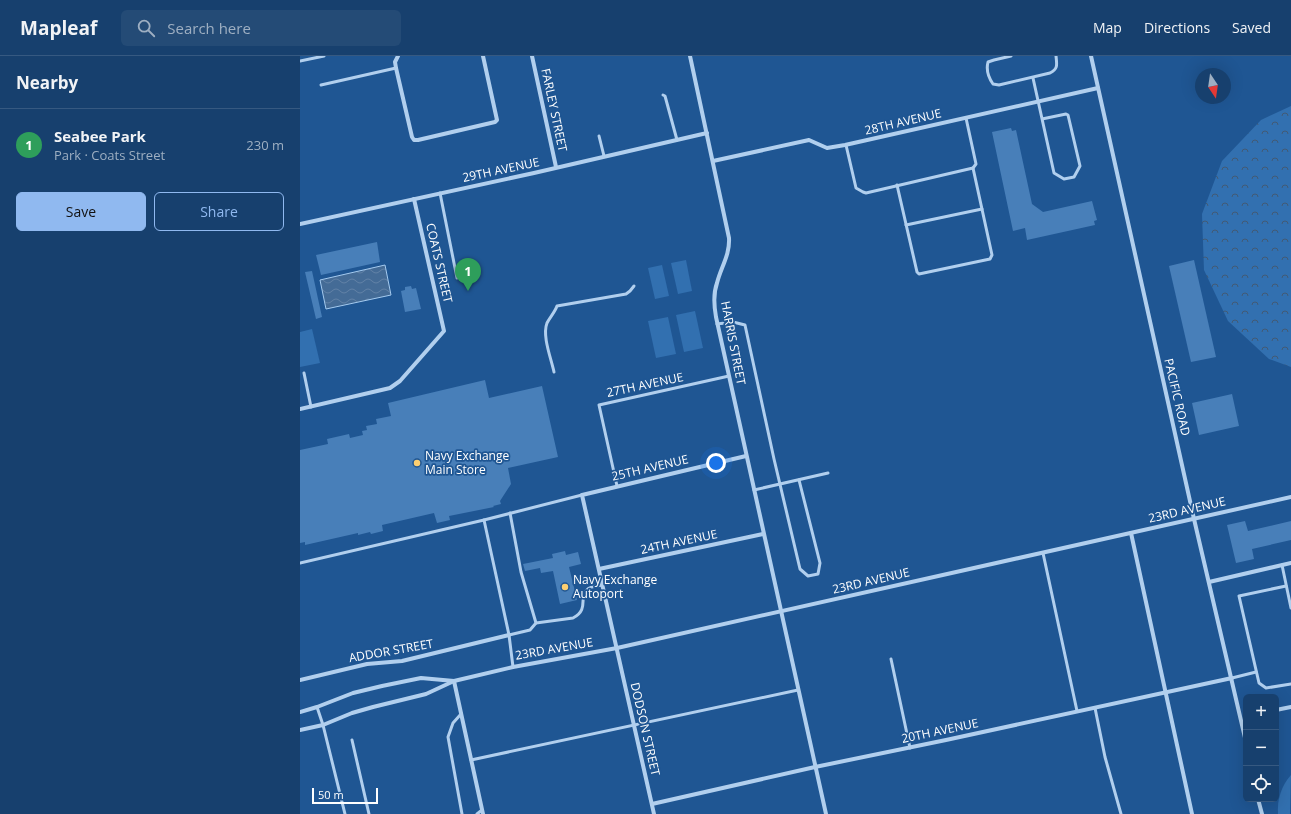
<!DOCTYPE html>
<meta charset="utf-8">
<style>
:root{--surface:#17406e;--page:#244b76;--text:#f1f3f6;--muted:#9eafc2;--line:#365981;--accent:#90b9f0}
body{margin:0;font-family:"Open Sans",sans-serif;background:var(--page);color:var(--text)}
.controls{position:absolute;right:12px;bottom:12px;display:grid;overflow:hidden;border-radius:6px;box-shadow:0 4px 16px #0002}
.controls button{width:36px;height:36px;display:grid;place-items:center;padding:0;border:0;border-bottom:1px solid var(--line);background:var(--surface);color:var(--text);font:20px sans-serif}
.compass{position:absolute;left:895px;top:12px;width:36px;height:36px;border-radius:50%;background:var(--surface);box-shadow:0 4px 16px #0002;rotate:167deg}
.scale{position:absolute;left:12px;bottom:10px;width:66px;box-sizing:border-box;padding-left:4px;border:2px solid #fff;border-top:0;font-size:11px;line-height:14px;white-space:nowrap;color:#fff;-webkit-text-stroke:3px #1f5693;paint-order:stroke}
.you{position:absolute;left:416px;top:407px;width:14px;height:14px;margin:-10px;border:3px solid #fff;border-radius:50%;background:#1a73e8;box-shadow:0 0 0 6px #1a73e833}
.badge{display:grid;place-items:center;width:26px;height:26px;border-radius:50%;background:var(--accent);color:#fff;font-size:13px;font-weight:700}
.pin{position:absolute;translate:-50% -33px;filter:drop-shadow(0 1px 2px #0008)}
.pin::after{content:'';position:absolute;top:21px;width:14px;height:12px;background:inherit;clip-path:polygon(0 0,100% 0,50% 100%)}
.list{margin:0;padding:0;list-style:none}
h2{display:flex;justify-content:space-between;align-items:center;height:52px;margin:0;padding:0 16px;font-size:17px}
h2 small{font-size:13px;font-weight:400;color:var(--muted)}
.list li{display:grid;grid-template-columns:26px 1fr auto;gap:12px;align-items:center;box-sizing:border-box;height:72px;padding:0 16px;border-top:1px solid var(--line)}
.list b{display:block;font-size:15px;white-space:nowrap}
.list p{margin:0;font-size:13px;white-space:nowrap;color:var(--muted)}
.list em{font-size:13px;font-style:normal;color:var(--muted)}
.actions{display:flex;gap:8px;padding:12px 16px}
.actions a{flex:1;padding:9px 0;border:1px solid var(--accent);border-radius:6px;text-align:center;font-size:14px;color:var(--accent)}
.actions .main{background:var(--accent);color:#111}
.icon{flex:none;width:22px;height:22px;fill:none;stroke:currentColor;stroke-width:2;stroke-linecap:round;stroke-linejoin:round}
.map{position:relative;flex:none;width:991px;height:758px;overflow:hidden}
header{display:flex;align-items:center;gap:24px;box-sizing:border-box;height:56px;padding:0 20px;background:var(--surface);border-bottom:1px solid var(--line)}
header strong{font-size:19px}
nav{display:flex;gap:22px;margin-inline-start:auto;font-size:14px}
.search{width:280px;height:36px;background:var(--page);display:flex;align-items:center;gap:10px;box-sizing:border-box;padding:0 14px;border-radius:6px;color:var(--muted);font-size:15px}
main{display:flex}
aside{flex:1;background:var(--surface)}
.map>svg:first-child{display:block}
.grass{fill:#3270b0}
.forest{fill:url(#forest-crowns)}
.water{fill:url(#water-waves);stroke:#a4caef}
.building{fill:#487fb9}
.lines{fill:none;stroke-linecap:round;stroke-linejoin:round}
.lane{stroke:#b1cfee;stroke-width:3}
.street{stroke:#b1cfee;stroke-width:4}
.poi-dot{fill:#fccf71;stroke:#1f5693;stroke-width:1.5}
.labels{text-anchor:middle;stroke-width:3.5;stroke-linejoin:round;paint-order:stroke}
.street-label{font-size:12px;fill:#fff;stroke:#1f5693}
.poi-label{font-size:12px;fill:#fff;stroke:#1f5693;text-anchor:start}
</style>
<header>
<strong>Mapleaf</strong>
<div class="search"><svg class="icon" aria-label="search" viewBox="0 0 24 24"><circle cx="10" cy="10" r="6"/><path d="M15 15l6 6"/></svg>Search here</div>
<nav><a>Map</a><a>Directions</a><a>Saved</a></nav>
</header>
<main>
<aside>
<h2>Nearby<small></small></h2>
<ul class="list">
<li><span class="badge" style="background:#2e9e5b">1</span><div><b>Seabee Park</b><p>Park · Coats Street</p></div><em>230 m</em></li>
</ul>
<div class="actions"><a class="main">Save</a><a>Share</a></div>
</aside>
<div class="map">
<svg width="991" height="758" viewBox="0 0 991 758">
<defs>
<pattern id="forest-crowns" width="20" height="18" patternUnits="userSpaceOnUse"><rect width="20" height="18" fill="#3270b0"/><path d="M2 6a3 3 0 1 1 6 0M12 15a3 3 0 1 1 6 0" fill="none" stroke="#425a74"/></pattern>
<pattern id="water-waves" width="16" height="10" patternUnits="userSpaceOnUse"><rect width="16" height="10" fill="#446b96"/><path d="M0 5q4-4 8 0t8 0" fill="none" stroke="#6081a6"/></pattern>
</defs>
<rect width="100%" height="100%" fill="#1f5693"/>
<!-- grass -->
<g class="grass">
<polygon points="386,204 392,235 378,238 371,207"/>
<polygon points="362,209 369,240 355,243 348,212"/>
<polygon points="395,255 403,292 384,296 376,259"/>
<polygon points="368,261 376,298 356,302 348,265"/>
<polygon points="12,273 20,307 0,311 0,276"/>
<path d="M991 719 990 758H978C977 744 981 730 991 719Z"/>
</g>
<!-- forest -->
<polygon class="forest" points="991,50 991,311 969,303 928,265 904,214 902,158 922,105 961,64"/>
<!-- water -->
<polygon class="water" points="85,209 91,239 26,253 20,224"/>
<!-- building -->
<g class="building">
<polygon points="711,72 712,75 716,74 732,148 743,156 792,145 797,164 794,165 795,169 727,184 725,172 713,175 692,76"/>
<polygon points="77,186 80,206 21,219 16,199"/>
<polygon points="894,204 916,301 891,306 869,210"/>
<polygon points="12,215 22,261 16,263 5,216"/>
<polygon points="111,230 112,233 116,232 121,253 105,256 101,235 105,234 105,231"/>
<polygon points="185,324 189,342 242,330 258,401 208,412 211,428 200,445 201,448 193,450 194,451 149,460 150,464 137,467 134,457 82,469 83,475 71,478 70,476 58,479 58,477 5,489 5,486 0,487 0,394 28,388 27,383 49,378 50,382 63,379 62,375 67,374 66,370 77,368 76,363 91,360 88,347"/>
<polygon points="932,338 939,370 899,379 892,347"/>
<polygon points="945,465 948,475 991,465 991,484 952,493 954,503 936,507 927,469"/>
<polygon points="265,495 266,499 278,496 281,508 269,511 277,544 260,548 253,515 241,517 240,512 225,515 223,508 253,502 252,498"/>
</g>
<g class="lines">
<!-- lane -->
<g class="lane">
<path d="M711 0 694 4 688 6C686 14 688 21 693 28L699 29 750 17C758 13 757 9 756 0"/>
<polyline points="0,5 24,0"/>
<polyline points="733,22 754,117 764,123 774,121 780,110 768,59 766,58 742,63"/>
<polyline points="21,29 96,12"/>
<polyline points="363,39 365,40 377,84"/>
<polyline points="299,80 304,100"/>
<polyline points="546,89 556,132 563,136 566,137 673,112 676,108 666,62"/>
<polyline points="597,129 617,216 619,218 690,203 692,199 673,112"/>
<polyline points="140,137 157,222"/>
<polyline points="606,169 682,153"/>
<polyline points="417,268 433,266 445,269 474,403 500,513 508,520 518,518 520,507 499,424"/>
<path d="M254 316C251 302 242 280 247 267 250 261 255 256 257 250L326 238 330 235 334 230"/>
<polyline points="4,317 11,351"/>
<polyline points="317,430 299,349 429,320"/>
<polyline points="454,434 528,417"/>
<polyline points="184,464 209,579 213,611"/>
<polyline points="743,497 777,655"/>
<polyline points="0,507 184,464 282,439"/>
<polyline points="982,509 991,552"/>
<polyline points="986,530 939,540 959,627 966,632 991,628"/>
<path d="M236 567 273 562C290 553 278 541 287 534 290 530 298 530 303 529"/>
<polyline points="209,579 230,574 236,567 221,516 210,457"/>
<polyline points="591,603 610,692"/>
<polyline points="932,622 956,616"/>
<polyline points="17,651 23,669 45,758"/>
<polyline points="795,652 805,701 821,758"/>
<polyline points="161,658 153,667 148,681 162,758"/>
<polyline points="52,684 69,758"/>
<polyline points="171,704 498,634"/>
<polyline points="177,758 182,754"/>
</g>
<!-- street -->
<g class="street">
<polyline points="98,0 95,6 96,12 112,81 114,84 118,84 195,66 197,64 183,0"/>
<polyline points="232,0 256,111"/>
<path d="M390 0 429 182C430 199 421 211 417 227 413 238 414 250 416 261L526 758"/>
<polyline points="791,0 894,463 946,686"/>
<polyline points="413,105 509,84 527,92 545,89 798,32"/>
<polyline points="0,168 234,117 407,77"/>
<polyline points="0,353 90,332 100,325 144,275 114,143"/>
<polyline points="831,477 892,758"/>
<polyline points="299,513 463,478"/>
<polyline points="909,526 991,507"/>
<polyline points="0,624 67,608 102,605 209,579"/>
<polyline points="154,625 183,758"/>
<polyline points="976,654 991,651"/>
<polyline points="0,656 17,651 53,637 82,630 121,622 154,625"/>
<polyline points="0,674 23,669 52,657 73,651 126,638 154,625 213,611 317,592 991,441"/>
<polyline points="958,743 962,758"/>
<polyline points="352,748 515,711 646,684 932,622"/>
<polyline points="354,758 282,439 446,400"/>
</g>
</g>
<!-- markers -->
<g class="poi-dot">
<circle cx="117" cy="407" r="4"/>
<circle cx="265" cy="531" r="4"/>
</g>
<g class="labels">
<!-- street labels -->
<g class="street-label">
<text transform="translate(254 54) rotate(78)" y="4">FARLEY STREET</text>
<text transform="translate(603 66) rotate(-13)" y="4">28TH AVENUE</text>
<text transform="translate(201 114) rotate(-12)" y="4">29TH AVENUE</text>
<text transform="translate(139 207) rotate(77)" y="4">COATS STREET</text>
<text transform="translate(433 287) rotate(79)" y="4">HARRIS STREET</text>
<text transform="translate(345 329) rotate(-12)" y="4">27TH AVENUE</text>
<text transform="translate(877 341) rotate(77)" y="4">PACIFIC ROAD</text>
<text transform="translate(350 412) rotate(-13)" y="4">25TH AVENUE</text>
<text transform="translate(887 454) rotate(-13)" y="4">23RD AVENUE</text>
<text transform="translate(379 486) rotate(-12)" y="4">24TH AVENUE</text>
<text transform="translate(571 525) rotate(-13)" y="4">23RD AVENUE</text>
<text transform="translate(254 593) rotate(-10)" y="4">23RD AVENUE</text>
<text transform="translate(91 595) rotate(-10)" y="4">ADDOR STREET</text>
<text transform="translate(345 673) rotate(77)" y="4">DODSON STREET</text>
<text transform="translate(640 675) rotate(-12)" y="4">20TH AVENUE</text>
</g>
<!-- poi labels -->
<g class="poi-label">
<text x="125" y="404">Navy Exchange<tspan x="125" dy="14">Main Store</tspan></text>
<text x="273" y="528">Navy Exchange<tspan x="273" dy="14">Autoport</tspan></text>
</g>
</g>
</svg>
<div class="controls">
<button>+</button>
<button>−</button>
<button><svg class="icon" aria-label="locate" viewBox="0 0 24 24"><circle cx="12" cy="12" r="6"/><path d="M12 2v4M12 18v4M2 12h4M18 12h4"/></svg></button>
</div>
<svg class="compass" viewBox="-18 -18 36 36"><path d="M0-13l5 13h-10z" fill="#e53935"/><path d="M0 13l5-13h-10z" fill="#9eafc2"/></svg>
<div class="scale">50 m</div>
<div class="you"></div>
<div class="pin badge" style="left:168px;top:235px;background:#2e9e5b">1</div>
</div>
</main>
